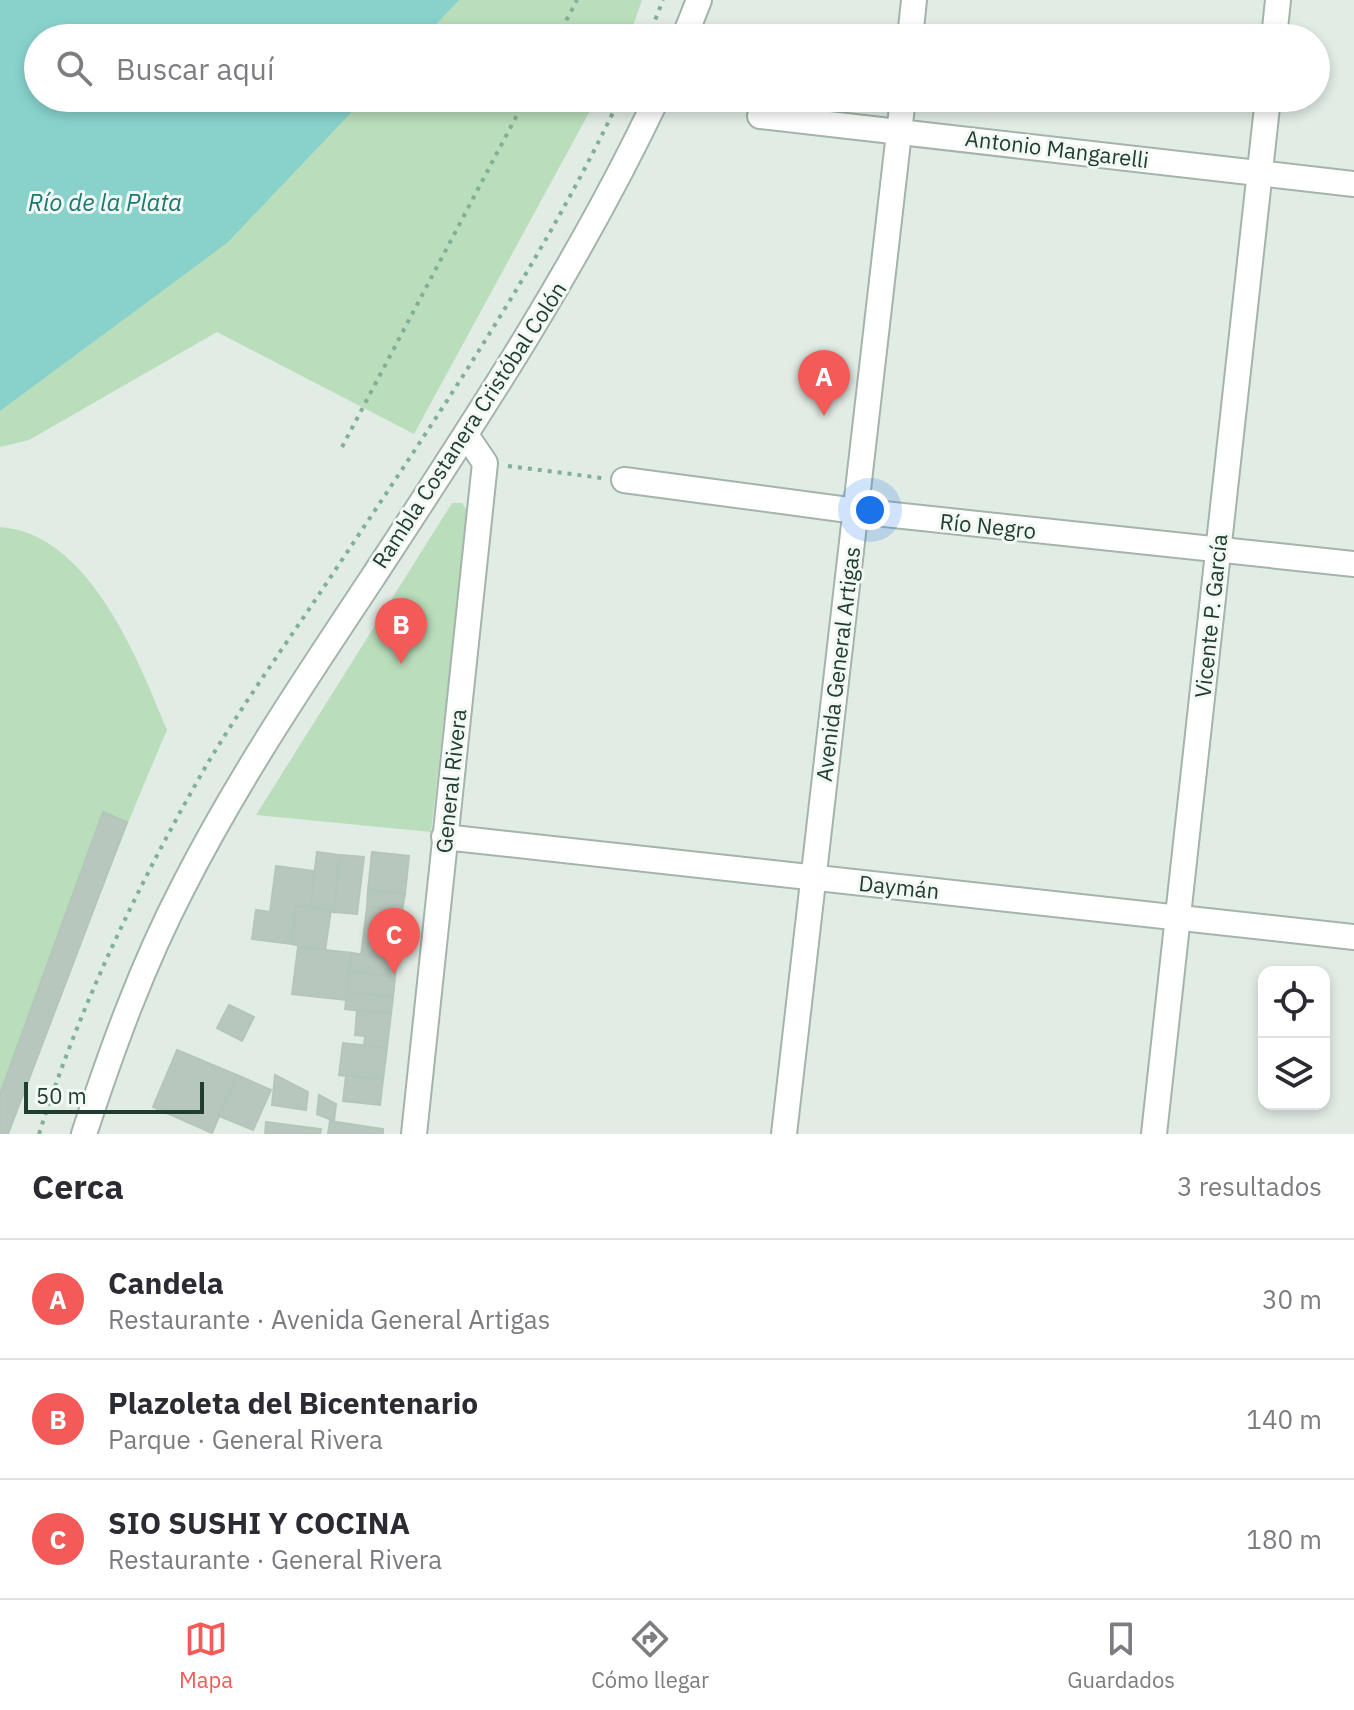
<!DOCTYPE html>
<html lang="es">
<meta charset="utf-8">
<style>
:root{--surface:#fff;--page:#f2f2f3;--text:#2b2b33;--muted:#7c7c81;--line:#e1e1e2;--accent:#f35a58}
body{margin:0;font-family:"IBM Plex Sans",sans-serif;background:var(--page);color:var(--text)}
.controls{position:absolute;right:24px;bottom:24px;display:grid;overflow:hidden;border-radius:16px;box-shadow:0 4px 12px #0003}
.controls button{width:72px;height:72px;display:grid;place-items:center;padding:0;border:0;border-bottom:2px solid var(--line);background:var(--surface);color:var(--text);font:40px sans-serif}
.scale{position:absolute;left:24px;bottom:20px;width:180px;box-sizing:border-box;padding-left:8px;border:4px solid #213d2f;border-top:0;font-size:22px;line-height:28px;white-space:nowrap;color:#213d2f;-webkit-text-stroke:6px #f2f8f4;paint-order:stroke}
.you{position:absolute;left:870px;top:510px;width:28px;height:28px;margin:-20px;border:6px solid #fff;border-radius:50%;background:#1a73e8;box-shadow:0 0 0 12px #1a73e833}
.badge{display:grid;place-items:center;width:52px;height:52px;border-radius:50%;background:var(--accent);color:#fff;font-size:26px;font-weight:700}
.pin{position:absolute;translate:-50% -66px;filter:drop-shadow(0 2px 4px #0008)}
.pin::after{content:'';position:absolute;top:42px;width:28px;height:24px;background:inherit;clip-path:polygon(0 0,100% 0,50% 100%)}
.list{margin:0;padding:0;list-style:none}
h2{display:flex;justify-content:space-between;align-items:center;height:104px;margin:0;padding:0 32px;font-size:34px}
h2 small{font-size:26px;font-weight:400;color:var(--muted)}
.list li{display:grid;grid-template-columns:52px 1fr auto;gap:24px;align-items:center;box-sizing:border-box;height:120px;padding:0 32px;border-top:2px solid var(--line)}
.list b{display:block;font-size:30px;white-space:nowrap}
.list p{margin:0;font-size:26px;white-space:nowrap;color:var(--muted)}
.list em{font-size:26px;font-style:normal;color:var(--muted)}
.icon{flex:none;width:44px;height:44px;fill:none;stroke:currentColor;stroke-width:2;stroke-linecap:round;stroke-linejoin:round}
.map{position:relative;flex:none;width:1354px;height:1134px;overflow:hidden}
.search{position:absolute;background:var(--surface);box-shadow:0 4px 12px #0003;left:24px;right:24px;top:24px;height:88px;display:flex;align-items:center;gap:20px;box-sizing:border-box;padding:0 28px;border-radius:44px;color:var(--muted);font-size:30px}
.sheet{height:464px;background:var(--surface)}
nav{display:flex;justify-content:space-around;align-items:center;box-sizing:border-box;height:112px;border-top:2px solid var(--line);background:var(--surface);font-size:22px;color:var(--muted)}
nav a{display:grid;justify-items:center;gap:4px}
nav .on{color:var(--accent)}
.map>svg:first-child{display:block}
.green{fill:#baddbb}
.water{fill:#89d2cc}
.building{fill:#b7c7bd;stroke:#b4c6ba;stroke-width:2}
.lines{fill:none;stroke-linecap:round;stroke-linejoin:round}
.minor-casing{stroke:#a4b4ab;stroke-width:28}
.path{stroke:#81b096;stroke-width:4;stroke-dasharray:4 6;stroke-linecap:butt}
.minor{stroke:#fff;stroke-width:24}
.labels{text-anchor:middle;stroke-width:6;stroke-linejoin:round;paint-order:stroke}
.street-label{font-size:22px;fill:#213d2f;stroke:#f2f8f4}
.water-label{font-size:24px;font-style:italic;fill:#1b7973;stroke:#f2f8f4}
</style>
<div class="map">
<svg width="1354" height="1134" viewBox="0 0 1354 1134">
<rect width="100%" height="100%" fill="#e1ece5"/>
<!-- green -->
<g class="green">
<polygon points="0,0 642,0 629,38 38,38 38,98 597,98 414,434 217,332 29,440 0,447"/>
<polygon points="452,503 462,503 468,512 431,832 256,815"/>
<path d="M0 527C89 533 138 659 167 730 109 863 61 1000 8 1134H0Z"/>
</g>
<!-- water -->
<polygon class="water" points="0,0 459,0 423,38 38,38 38,98 365,98 227,243 0,411"/>
<!-- building -->
<g class="building">
<polygon points="103,812 127,822 8,1134 0,1134 0,1094"/>
<polygon points="317,852 340,855 334,912 310,908"/>
<polygon points="372,852 409,856 405,894 368,890"/>
<polygon points="340,855 364,857 357,914 334,912"/>
<polygon points="276,866 315,871 310,908 296,906 291,944 252,939 256,910 270,912"/>
<polygon points="368,890 405,894 402,911 367,907"/>
<polygon points="296,906 331,910 325,951 291,944"/>
<polygon points="367,907 402,911 397,959 361,955"/>
<polygon points="298,947 352,953 346,1000 292,994"/>
<polygon points="352,953 397,959 395,977 349,971"/>
<polygon points="349,971 395,977 393,997 347,992"/>
<polygon points="347,992 393,997 391,1014 345,1009"/>
<polygon points="229,1005 254,1017 242,1041 217,1028"/>
<polygon points="357,1010 391,1014 387,1048 364,1045 365,1036 355,1035"/>
<polygon points="343,1043 387,1048 383,1080 339,1075"/>
<polygon points="177,1050 237,1075 212,1133 153,1107"/>
<polygon points="237,1075 271,1090 253,1130 219,1116"/>
<polygon points="275,1075 308,1092 306,1110 272,1105"/>
<polygon points="346,1076 383,1080 380,1105 343,1101"/>
<polygon points="319,1095 336,1104 334,1121 317,1114"/>
<polygon points="330,1121 383,1129 383,1134 328,1134"/>
<polygon points="266,1122 321,1129 320,1134 265,1134"/>
</g>
<g class="lines">
<!-- minor casing -->
<g class="minor-casing">
<g id="minor">
<polyline points="684,38 699,0"/>
<polyline points="910,38 914,0"/>
<polyline points="1274,38 1278,0"/>
<polyline points="760,116 1354,184"/>
<polyline points="624,480 856,511 1354,564"/>
<polyline points="444,837 1354,937"/>
<path d="M84 1134C112 1049 142 966 183 887 238 779 306 678 373 577 475 421 577 267 657 98"/>
<polyline points="414,1134 485,463 466,435"/>
<polyline points="784,1134 903,98"/>
<polyline points="1154,1134 1268,98"/>
</g>
</g>
<!-- path -->
<g class="path">
<polyline points="557,38 577,0"/>
<polyline points="648,38 663,0"/>
<polyline points="342,447 526,98"/>
<polyline points="508,466 602,478"/>
<path d="M39 1134C80 1005 139 883 206 766 243 704 286 644 326 584 430 427 539 269 620 98"/>
</g>
<!-- minor -->
<use href="#minor" class="minor"/>
</g>
<g class="labels">
<!-- street labels -->
<g class="street-label">
<text transform="translate(1057 149) rotate(7)" y="8">Antonio Mangarelli</text>
<text transform="translate(469 425) rotate(-57)" y="8">Rambla Costanera Cristóbal Colón</text>
<text transform="translate(988 526) rotate(6)" y="8">Río Negro</text>
<text transform="translate(1211 616) rotate(-84)" y="8">Vicente P. García</text>
<text transform="translate(838 664) rotate(-83)" y="8">Avenida General Artigas</text>
<text transform="translate(451 781) rotate(-84)" y="8">General Rivera</text>
<text transform="translate(899 887) rotate(6)" y="8">Daymán</text>
</g>
<!-- water labels -->
<g class="water-label">
<text x="105" y="211">Río de la Plata</text>
</g>
</g>
</svg>
<div class="controls">
<button><svg class="icon" aria-label="locate" viewBox="0 0 24 24"><circle cx="12" cy="12" r="6"/><path d="M12 2v4M12 18v4M2 12h4M18 12h4"/></svg></button>
<button><svg class="icon" aria-label="layers" viewBox="0 0 24 24"><path d="M12 4l9 5-9 5-9-5zM3 14l9 5 9-5"/></svg></button>
</div>
<div class="scale">50 m</div>
<div class="you"></div>
<div class="pin badge" style="left:824px;top:416px">A</div>
<div class="pin badge" style="left:401px;top:664px">B</div>
<div class="pin badge" style="left:394px;top:974px">C</div>
<div class="search"><svg class="icon" aria-label="search" viewBox="0 0 24 24"><circle cx="10" cy="10" r="6"/><path d="M15 15l6 6"/></svg>Buscar aquí</div>
</div>
<section class="sheet">
<h2>Cerca<small>3 resultados</small></h2>
<ul class="list">
<li><span class="badge">A</span><div><b>Candela</b><p>Restaurante · Avenida General Artigas</p></div><em>30 m</em></li>
<li><span class="badge">B</span><div><b>Plazoleta del Bicentenario</b><p>Parque · General Rivera</p></div><em>140 m</em></li>
<li><span class="badge">C</span><div><b>SIO SUSHI Y COCINA</b><p>Restaurante · General Rivera</p></div><em>180 m</em></li>
</ul>
</section>
<nav>
<a class="on"><svg class="icon" aria-label="map" viewBox="0 0 24 24"><path d="M3 6l6-2 6 2 6-2v14l-6 2-6-2-6 2zM9 4v14M15 6v14"/></svg>Mapa</a>
<a><svg class="icon" aria-label="directions" viewBox="0 0 24 24"><path d="M12 3l9 9-9 9-9-9zM9 14v-3h6M13 9l2 2-2 2"/></svg>Cómo llegar</a>
<a><svg class="icon" aria-label="saved" viewBox="0 0 24 24"><path d="M7 4h10v16l-5-4-5 4z"/></svg>Guardados</a>
</nav>
